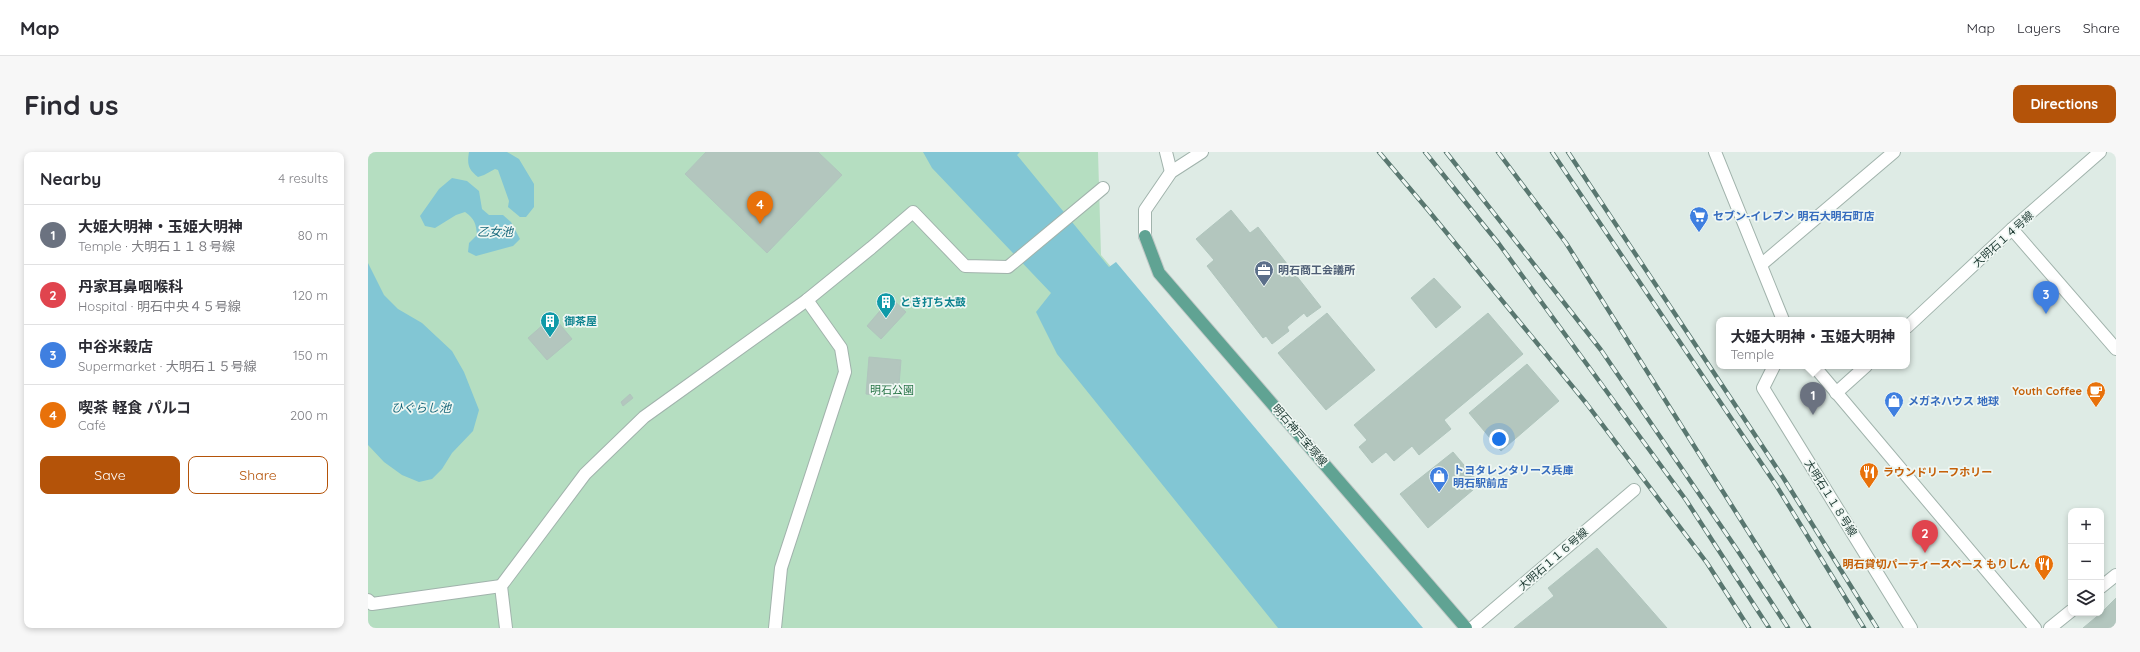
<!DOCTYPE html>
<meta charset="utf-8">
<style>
:root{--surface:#fff;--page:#f7f7f7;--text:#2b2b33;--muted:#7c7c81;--line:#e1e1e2;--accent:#b45309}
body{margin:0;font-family:Quicksand,"Noto Sans JP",sans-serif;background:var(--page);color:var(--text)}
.controls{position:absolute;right:12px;bottom:12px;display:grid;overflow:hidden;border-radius:8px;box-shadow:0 2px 6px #0003}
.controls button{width:36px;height:36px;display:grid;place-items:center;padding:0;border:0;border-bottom:1px solid var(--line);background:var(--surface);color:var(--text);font:20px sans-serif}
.you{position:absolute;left:1131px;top:287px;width:14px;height:14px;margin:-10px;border:3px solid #fff;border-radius:50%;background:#1a73e8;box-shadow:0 0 0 6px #1a73e833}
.badge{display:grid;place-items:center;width:26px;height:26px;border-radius:50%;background:var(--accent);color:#fff;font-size:13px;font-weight:700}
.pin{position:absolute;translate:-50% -33px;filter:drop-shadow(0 1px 2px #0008)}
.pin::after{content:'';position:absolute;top:21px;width:14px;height:12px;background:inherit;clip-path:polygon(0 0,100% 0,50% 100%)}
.popup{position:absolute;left:1348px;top:165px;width:194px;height:52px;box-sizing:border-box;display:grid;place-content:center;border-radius:8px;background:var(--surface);filter:drop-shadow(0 1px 3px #0005);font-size:13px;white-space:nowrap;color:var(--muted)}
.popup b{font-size:15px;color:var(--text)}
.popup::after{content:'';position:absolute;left:50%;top:100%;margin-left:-8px;border:8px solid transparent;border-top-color:var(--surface)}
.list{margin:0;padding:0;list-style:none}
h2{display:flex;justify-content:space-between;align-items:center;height:52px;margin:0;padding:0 16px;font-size:17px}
h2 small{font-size:13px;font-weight:400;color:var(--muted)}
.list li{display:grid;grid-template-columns:26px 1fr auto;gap:12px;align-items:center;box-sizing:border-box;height:60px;padding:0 16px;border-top:1px solid var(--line)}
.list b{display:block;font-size:15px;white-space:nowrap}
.list p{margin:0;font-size:13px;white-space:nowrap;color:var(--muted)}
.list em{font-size:13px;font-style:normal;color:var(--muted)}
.actions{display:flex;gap:8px;padding:12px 16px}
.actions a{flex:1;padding:9px 0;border:1px solid var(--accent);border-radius:8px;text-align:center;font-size:14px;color:var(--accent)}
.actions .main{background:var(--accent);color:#fff}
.icon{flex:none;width:22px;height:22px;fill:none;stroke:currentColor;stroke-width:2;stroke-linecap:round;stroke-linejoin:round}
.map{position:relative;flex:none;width:1748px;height:476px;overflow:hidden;border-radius:8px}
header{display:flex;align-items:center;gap:24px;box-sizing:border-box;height:56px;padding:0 20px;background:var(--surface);border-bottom:1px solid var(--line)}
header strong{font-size:19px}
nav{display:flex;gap:22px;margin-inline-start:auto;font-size:14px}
.intro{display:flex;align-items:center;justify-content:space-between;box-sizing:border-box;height:96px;padding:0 24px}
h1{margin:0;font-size:28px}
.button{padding:10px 18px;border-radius:8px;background:var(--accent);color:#fff;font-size:14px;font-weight:700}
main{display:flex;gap:24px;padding:0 24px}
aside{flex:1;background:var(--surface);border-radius:8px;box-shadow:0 2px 6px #0003}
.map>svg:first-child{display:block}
.green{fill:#b5dec1}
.water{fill:#82c6d4}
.building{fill:#b3c6be;stroke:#b0c5bd}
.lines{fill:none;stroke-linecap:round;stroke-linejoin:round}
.minor-casing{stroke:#a1b3ac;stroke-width:14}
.major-casing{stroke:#c0c8c6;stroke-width:14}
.minor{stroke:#fff;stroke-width:12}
.major{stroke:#60a393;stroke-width:12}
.rail-casing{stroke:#597770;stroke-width:4.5}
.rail{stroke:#eff7f3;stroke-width:3;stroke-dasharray:9;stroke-linecap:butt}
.labels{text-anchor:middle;stroke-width:3.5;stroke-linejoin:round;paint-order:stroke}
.shop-label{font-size:11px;font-weight:bold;fill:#366cbe;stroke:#eff7f3;text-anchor:start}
.street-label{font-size:11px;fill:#1f3b34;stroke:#eff7f3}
.service-label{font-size:11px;font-weight:bold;fill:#4e5e75;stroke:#eff7f3;text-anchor:start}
.culture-label{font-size:11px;font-weight:bold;fill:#0d838f;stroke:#eff7f3;text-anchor:start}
.park-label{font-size:11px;fill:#277446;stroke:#eff7f3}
.food-label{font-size:11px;font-weight:bold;fill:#c56008;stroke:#eff7f3;text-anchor:end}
.water-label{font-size:12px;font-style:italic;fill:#16677a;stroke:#eff7f3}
</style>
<header>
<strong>Map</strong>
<nav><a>Map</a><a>Layers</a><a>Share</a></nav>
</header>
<div class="intro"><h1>Find us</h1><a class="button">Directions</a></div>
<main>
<aside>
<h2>Nearby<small>4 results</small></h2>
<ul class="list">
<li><span class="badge" style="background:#6b7280">1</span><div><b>大姫大明神・玉姫大明神</b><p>Temple · 大明石１１８号線</p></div><em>80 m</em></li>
<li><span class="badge" style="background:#e0444e">2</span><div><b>丹家耳鼻咽喉科</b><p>Hospital · 明石中央４５号線</p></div><em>120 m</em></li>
<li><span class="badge" style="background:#3f7fe0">3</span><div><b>中谷米穀店</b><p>Supermarket · 大明石１５号線</p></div><em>150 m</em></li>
<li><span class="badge" style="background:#e8710a">4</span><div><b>喫茶 軽食 パルコ</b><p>Café</p></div><em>200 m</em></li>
</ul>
<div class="actions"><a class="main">Save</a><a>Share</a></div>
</aside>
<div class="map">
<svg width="1748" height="476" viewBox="0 0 1748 476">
<rect width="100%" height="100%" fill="#deebe5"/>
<!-- green -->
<polygon class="green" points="0,0 730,0 733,103 1047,476 0,476"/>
<!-- water -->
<g class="water">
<path d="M101 0H139L151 7 166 32V55L158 65H152L140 55 141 49 130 18 127 17 116 23 110 25C100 17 99 12 101 0Z"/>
<polygon points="555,0 652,0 649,3 741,115 748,110 1055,476 910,476 689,202 668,160 683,141 564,16"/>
<path d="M84 26 99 29 111 39 114 57 121 63H135L143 70 152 87 145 94 108 104 100 100 101 91 109 83C108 72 107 67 97 60L88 63 67 76 57 74 52 64 71 37Z"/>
<polygon points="0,111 16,143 30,157 54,171 84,199 96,220 111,258 105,279 84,301 74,317 64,327 51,330 34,323 16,310 0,293"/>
</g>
<!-- building -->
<g class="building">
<polygon points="338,0 450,0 474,23 399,101 317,22"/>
<polygon points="863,58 882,81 890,75 953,155 939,165 936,161 919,175 921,179 904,192 898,184 895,186 839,114 846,108 828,87"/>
<polygon points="1066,126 1093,155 1068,176 1043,146"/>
<polygon points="523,146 538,160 513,187 499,174"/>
<polygon points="959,161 1007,218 958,258 910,201"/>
<polygon points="1120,161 1155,202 1076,268 1083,277 1051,303 1044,294 1026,309 1018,300 1004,311 991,295 999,288 986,273"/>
<polygon points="185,164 204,187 179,208 160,186"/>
<polygon points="501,205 533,208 530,246 498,242"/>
<polygon points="1159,212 1191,249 1133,299 1101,261"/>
<polygon points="262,242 265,246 255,254 253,250"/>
<polygon points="1085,300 1112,332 1060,376 1032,342"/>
<polygon points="1229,396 1299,476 1146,476 1186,444 1180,436"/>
<polygon points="1748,446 1748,476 1715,476 1733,461"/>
</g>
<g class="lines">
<!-- minor casing -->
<g class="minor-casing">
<g id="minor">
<polyline points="798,0 803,20"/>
<polyline points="1347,0 1415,168"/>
<polyline points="1644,77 1748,197"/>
<polyline points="777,84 777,58 803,20 834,0"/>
<polyline points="1394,112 1526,0"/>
<polyline points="1539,175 1644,77 1732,0"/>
<polyline points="1406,214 1395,236 1543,476"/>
<polyline points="1446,214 1667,476"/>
<polyline points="1468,241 1498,214"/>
<polyline points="1733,435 1748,423"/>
<polyline points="0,448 4,452 133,434"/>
<polyline points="138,476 133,434 217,322 276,265 439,148 503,96 545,60 597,114 640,115 735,36"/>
<polyline points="407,476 413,416 477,220 473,196 439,148"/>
<polyline points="1104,476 1266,338"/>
<polyline points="1682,476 1703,459"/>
</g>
</g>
<!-- major casing -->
<g class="major-casing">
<polyline id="major" points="777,84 791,121 1098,476"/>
</g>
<!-- minor -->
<use href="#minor" class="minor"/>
<!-- major -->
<use href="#major" class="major"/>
<!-- rail casing -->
<g class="rail-casing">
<g id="rail">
<polyline points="1011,0 1060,58 1218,251 1339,411 1381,476"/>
<polyline points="1057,0 1131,92 1318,348 1401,476"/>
<polyline points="1078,0 1233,198 1368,396 1420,476"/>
<polyline points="1130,0 1198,91 1441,476"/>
<polyline points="1184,0 1408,333 1496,476"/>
<polyline points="1200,0 1416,327 1509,476"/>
</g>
</g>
<!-- rail -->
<use href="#rail" class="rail"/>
</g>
<!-- icons -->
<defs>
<g id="supermarket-pin" transform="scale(1)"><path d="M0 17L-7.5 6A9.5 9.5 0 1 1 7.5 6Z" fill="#3f7fe0" stroke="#eff7f3"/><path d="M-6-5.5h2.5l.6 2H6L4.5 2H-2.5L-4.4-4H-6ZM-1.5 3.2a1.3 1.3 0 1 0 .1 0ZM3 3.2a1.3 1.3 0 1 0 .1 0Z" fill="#fff"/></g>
<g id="office-pin" transform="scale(1)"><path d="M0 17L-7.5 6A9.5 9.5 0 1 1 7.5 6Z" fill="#5c6f8a" stroke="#eff7f3"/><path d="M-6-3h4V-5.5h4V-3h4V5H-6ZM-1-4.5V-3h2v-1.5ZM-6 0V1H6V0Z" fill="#fff"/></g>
<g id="building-pin" transform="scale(1)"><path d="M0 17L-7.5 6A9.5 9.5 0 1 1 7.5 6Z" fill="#0f9aa8" stroke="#eff7f3"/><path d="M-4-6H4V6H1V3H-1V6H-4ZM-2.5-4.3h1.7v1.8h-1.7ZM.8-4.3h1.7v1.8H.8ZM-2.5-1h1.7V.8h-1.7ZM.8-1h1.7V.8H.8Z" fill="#fff"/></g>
<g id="cafe-pin" transform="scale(1)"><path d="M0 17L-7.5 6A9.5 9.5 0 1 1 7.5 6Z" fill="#e8710a" stroke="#eff7f3"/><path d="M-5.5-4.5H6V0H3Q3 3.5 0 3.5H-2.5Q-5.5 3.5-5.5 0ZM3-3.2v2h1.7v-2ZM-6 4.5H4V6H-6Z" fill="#fff"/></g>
<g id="shop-pin" transform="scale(1)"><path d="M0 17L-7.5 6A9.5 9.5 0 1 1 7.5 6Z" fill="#3f7fe0" stroke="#eff7f3"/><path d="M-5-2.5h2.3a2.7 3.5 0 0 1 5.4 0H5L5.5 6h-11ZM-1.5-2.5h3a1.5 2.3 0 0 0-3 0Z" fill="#fff"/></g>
<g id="restaurant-pin" transform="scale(1)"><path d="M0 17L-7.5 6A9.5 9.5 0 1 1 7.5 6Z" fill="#e8710a" stroke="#eff7f3"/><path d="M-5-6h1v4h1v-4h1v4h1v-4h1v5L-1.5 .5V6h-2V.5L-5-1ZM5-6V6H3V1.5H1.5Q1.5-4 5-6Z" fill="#fff"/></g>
</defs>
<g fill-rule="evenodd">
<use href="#supermarket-pin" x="1331" y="64"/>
<use href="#office-pin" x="896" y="118"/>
<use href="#building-pin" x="518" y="150"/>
<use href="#building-pin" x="182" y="169"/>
<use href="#cafe-pin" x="1728" y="239"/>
<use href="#shop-pin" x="1526" y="249"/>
<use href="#restaurant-pin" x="1501" y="320"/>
<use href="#shop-pin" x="1071" y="324"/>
<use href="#restaurant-pin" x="1676" y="412"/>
</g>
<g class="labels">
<!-- shop labels -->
<g class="shop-label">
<text x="1345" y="68">セブン-イレブン 明石大明石町店</text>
<text x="1540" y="253">メガネハウス 地球</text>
<text x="1085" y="322">トヨタレンタリース兵庫<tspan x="1085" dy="13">明石駅前店</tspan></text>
</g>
<!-- street labels -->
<g class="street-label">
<text transform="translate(1635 87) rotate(-42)" y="4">大明石１４号線</text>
<text transform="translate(932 283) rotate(49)" y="4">明石神戸宝塚線</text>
<text transform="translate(1463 346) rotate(58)" y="4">大明石１１８号線</text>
<text transform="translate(1185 407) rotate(-41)" y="4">大明石１１６号線</text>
</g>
<!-- service labels -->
<g class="service-label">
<text x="910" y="122">明石商工会議所</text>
</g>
<!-- culture labels -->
<g class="culture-label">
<text x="532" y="154">とき打ち太鼓</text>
<text x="196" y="173">御茶屋</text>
</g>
<!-- park labels -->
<g class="park-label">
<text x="524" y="242">明石公園</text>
</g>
<!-- food labels -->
<g class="food-label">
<text x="1714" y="243">Youth Coffee</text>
<text x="1515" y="324" text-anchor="start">ラウンドリーフホリー</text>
<text x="1662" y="416">明石貸切パーティースペース もりしん</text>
</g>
<!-- water labels -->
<g class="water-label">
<text x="127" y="84">乙女池</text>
<text x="53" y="260">ひぐらし池</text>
</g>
</g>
</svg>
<div class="controls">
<button>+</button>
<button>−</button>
<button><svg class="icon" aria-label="layers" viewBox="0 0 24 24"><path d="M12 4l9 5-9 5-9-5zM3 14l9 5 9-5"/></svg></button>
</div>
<div class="you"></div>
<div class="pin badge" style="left:1445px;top:263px;background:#6b7280">1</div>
<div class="popup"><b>大姫大明神・玉姫大明神</b>Temple</div>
<div class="pin badge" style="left:1557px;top:401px;background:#e0444e">2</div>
<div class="pin badge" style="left:1678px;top:162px;background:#3f7fe0">3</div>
<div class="pin badge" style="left:392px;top:72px;background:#e8710a">4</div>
</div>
</main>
